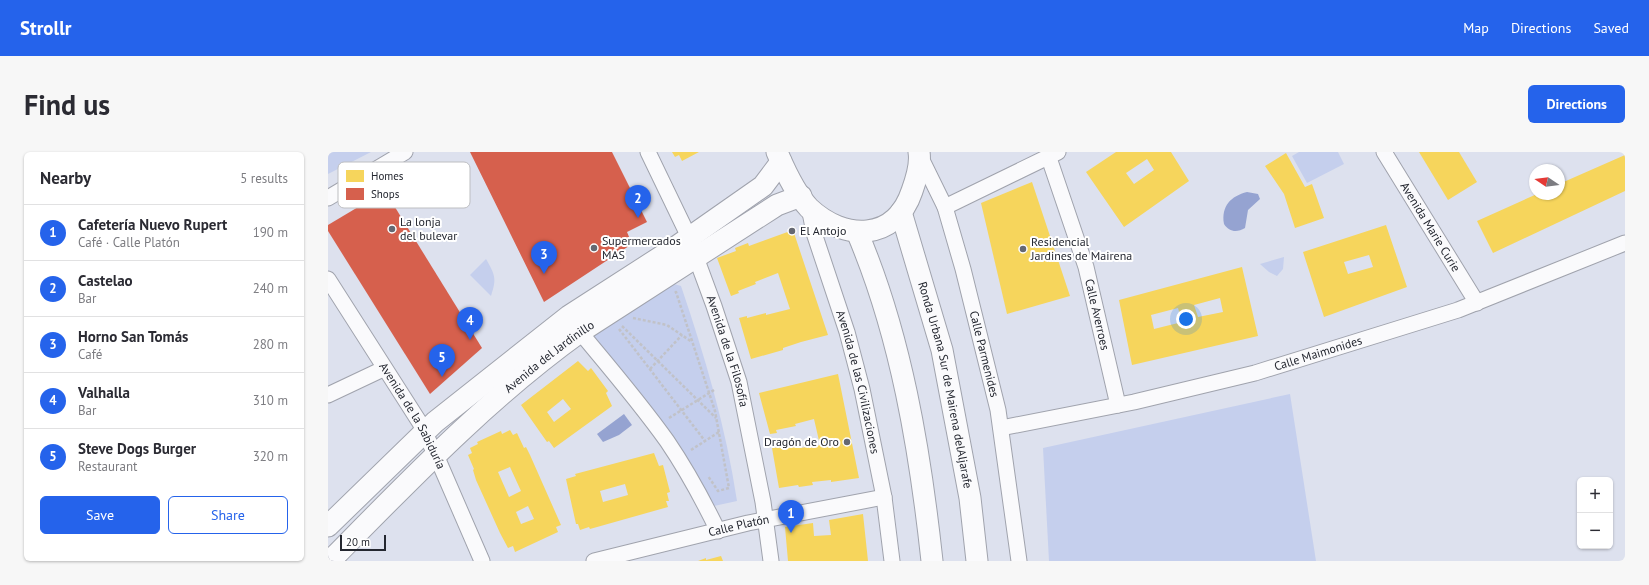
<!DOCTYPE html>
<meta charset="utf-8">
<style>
:root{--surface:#fff;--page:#f7f7f7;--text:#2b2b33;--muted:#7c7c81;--line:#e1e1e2;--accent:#2563eb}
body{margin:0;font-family:"PT Sans",sans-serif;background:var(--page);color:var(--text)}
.controls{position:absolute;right:12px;bottom:12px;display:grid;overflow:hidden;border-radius:6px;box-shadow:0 1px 3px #0004}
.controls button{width:36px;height:36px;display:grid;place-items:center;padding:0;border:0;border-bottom:1px solid var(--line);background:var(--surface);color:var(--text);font:20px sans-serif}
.compass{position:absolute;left:1201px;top:12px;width:36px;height:36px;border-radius:50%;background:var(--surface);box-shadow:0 1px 3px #0004;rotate:283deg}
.scale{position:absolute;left:12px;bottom:10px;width:46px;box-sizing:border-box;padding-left:4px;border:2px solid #242730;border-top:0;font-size:11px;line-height:14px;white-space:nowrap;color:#242730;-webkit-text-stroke:3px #fff;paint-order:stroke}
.you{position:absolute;left:858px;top:167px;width:14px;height:14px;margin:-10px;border:3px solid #fff;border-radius:50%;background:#1a73e8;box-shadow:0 0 0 6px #1a73e833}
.badge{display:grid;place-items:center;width:26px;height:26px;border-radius:50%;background:var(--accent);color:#fff;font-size:13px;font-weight:700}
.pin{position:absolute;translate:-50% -33px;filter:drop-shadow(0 1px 2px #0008)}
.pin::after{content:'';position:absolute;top:21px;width:14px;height:12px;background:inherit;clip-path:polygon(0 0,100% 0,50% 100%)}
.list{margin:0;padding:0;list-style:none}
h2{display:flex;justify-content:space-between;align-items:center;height:52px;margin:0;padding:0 16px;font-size:17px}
h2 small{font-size:13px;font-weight:400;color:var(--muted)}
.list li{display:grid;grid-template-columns:26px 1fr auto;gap:12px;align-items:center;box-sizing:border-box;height:56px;padding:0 16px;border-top:1px solid var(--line)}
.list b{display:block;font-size:15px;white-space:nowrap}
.list p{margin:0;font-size:13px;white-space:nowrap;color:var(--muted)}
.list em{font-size:13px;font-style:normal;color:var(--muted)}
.actions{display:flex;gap:8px;padding:12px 16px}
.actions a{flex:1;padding:9px 0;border:1px solid var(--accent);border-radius:6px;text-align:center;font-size:14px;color:var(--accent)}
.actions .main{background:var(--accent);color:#fff}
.map{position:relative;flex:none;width:1297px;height:409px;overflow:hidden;border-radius:6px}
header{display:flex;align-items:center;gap:24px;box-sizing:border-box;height:56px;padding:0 20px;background:var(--accent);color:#fff}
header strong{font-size:19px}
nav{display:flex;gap:22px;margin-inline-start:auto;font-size:14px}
.intro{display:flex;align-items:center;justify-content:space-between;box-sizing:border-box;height:96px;padding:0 24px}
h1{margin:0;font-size:28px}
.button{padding:10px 18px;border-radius:6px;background:var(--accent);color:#fff;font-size:14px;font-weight:700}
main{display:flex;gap:24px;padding:0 24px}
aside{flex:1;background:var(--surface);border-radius:6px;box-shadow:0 1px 3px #0004}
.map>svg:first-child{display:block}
.green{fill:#c5cfed}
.water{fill:#95a3d1}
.homes{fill:#f6d55c;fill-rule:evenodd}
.shops{fill:#d6604d}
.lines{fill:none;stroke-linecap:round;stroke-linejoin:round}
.street-casing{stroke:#a0a3ad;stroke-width:17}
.secondary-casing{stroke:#a0a3ad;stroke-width:23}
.path{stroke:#c1c2c8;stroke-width:2.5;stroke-dasharray:3 2;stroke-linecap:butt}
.street{stroke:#fafafc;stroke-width:15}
.secondary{stroke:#fafafc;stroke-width:21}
.poi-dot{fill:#656872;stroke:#fff;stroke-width:1.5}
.labels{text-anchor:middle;stroke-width:4;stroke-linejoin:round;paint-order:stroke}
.poi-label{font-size:12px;fill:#242730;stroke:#fff;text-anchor:start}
.street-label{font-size:12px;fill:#242730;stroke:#fff}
.key{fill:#fff;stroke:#bdbec1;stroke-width:1}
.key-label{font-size:11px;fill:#242730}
</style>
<header>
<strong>Strollr</strong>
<nav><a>Map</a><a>Directions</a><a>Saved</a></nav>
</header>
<div class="intro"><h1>Find us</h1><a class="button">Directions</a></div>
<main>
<aside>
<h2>Nearby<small>5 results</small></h2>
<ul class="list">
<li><span class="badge">1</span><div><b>Cafetería Nuevo Rupert</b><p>Café · Calle Platón</p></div><em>190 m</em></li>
<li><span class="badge">2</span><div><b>Castelao</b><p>Bar</p></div><em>240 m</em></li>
<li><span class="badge">3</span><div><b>Horno San Tomás</b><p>Café</p></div><em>280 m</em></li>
<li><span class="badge">4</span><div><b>Valhalla</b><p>Bar</p></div><em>310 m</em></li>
<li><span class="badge">5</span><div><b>Steve Dogs Burger</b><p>Restaurant</p></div><em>320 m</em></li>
</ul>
<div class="actions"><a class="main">Save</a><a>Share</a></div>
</aside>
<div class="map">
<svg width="1297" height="409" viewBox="0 0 1297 409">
<rect width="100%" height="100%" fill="#dde1ee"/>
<!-- green -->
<g class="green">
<polygon points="0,0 43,0 0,22"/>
<polygon points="971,0 1010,0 1016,12 979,31 964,4"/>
<polygon points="956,105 955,117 949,124 941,120 932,112"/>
<path d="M158 107C167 123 169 126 163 144L142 123Z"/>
<path d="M346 132 353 134C377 205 398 275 409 349L386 354 315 245 264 184Z"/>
<polygon points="962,242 988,409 721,409 715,296"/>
</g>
<!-- water -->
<g class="water">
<path d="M919 40 930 42 932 47 920 58 917 76C909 81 901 80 896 72 893 54 903 44 919 40Z"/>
<polygon points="296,262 304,273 291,283 275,290 269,282"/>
</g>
<!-- homes -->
<g class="homes">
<polygon points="344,0 371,0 354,9 351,3 347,5"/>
<path d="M788 0H843L861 29 796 75 758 20ZM819 7 826 18 806 32 798 21Z"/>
<polygon points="1091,0 1131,0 1149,30 1120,48"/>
<polygon points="958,1 977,35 984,32 996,66 967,76 956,42 937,14"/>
<polygon points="1297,3 1297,39 1165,101 1149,69 1209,42 1231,42 1231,32"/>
<polygon points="704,30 742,144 679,162 653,51"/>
<path d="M1058 73 1079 135 996 165 975 100ZM1041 103 1045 115 1020 122 1016 110Z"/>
<polygon points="465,78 500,183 473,190 455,196 455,198 423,207 411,166 419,164 419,166 438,161 438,163 462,157 450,121 427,130 428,132 410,139 411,141 403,144 389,106 408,99 407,96 420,91 421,94"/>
<path d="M914 115 930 184 804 213 791 148ZM892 146 895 160 870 165 866 153ZM850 156 854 170 826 177 823 163Z"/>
<path d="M250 209 260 219 263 216 280 239 278 241 284 254 226 296 221 289 219 290 193 253ZM235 247 243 257 226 270 219 260Z"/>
<polygon points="510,222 531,326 503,330 503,328 484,330 485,333 471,335 470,333 451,336 444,296 452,295 453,297 471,294 472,296 492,293 486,267 467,272 468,274 448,278 449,281 442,282 431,241"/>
<path d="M182 278 185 283 189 281 196 296 198 295 202 303 233 373 228 375 230 380 187 400 185 394 180 396 172 381 148 328 145 318 146 317 140 303 144 301 142 296 150 292 149 290 173 279 174 282ZM182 315 193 339 181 345 170 320ZM200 354 206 367 193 372 188 360Z"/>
<path d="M326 301 331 314 335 313 342 340 339 341 341 349H338L340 355 262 377 261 375 252 378 250 372H248L238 327 248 324 247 322ZM297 332 300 343 275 350 272 339Z"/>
<polygon points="535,362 540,409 460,409 457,375 485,371 486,384 503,383 501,368"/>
<polygon points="393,404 395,409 370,409 378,406 378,408"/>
</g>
<!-- shops -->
<g class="shops">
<polygon points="142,0 284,0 319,70 299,80 304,92 216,150"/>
<polygon points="57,39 154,196 102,242 0,79 0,73"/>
</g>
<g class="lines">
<!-- street casing -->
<g class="street-casing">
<g id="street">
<path id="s1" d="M320 0 359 81 386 154 411 230 435 350 443 409"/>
<path id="s2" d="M1056 0 1149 151"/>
<path id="s3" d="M592 4 617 55 635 117 670 258 691 409"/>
<path id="s4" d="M721 6 758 115 790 253"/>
<polyline points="0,46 77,0"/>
<path id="s5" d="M481 55 486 81 519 180 534 237 556 345 564 409"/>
<polyline points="617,55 730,0"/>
<path id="s6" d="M0 127 92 271 111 310 154 409"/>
<path d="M252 180C282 216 312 251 339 289 358 317 375 348 390 379"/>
<polyline points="0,243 55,217"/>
<path id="s7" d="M673 276 806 250 927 221 1130 158 1297 91"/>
<path id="s8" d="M266 409 420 371 556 345"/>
</g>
</g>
<!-- secondary casing -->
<g class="secondary-casing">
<g id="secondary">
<path d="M449 0C457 19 467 41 481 56 516 89 567 90 584 39 588 28 593 12 591 0"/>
<path id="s9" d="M573 60 614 198 642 346 649 409"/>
<path d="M529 80C573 183 592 298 604 409"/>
<polyline points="0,374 107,270 241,164 345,97 435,34 453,10"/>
<path id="s10" d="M2 409C81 329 160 246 252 180L449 53 473 44"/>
</g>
</g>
<!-- path -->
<g class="path">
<polyline points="347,141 348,140 387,259 401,336 390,339 380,324"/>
<polyline points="305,166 339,173 364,190"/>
<polyline points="294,174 388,266"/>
<polyline points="291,177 377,289"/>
<polyline points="322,217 354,183"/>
<polyline points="341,266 386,238"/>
<polyline points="363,298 391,280"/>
</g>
<!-- street -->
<use href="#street" class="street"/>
<!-- secondary -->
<use href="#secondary" class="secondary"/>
</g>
<!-- markers -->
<g class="poi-dot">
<circle cx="64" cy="77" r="4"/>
<circle cx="464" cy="79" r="4"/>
<circle cx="266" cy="96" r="4"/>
<circle cx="695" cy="97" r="4"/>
<circle cx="519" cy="290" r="4"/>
</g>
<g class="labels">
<!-- poi labels -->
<g class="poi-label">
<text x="72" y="74">La lonja<tspan x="72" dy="14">del bulevar</tspan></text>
<text x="472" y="83">El Antojo</text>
<text x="274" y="93">Supermercados<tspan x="274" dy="14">MAS</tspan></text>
<text x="703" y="94">Residencial<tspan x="703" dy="14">Jardines de Mairena</tspan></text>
<text x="511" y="294" text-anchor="end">Dragón de Oro</text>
</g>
<!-- street labels -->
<g class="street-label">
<text dy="4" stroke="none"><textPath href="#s2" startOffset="88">Avenida Marie Curie</textPath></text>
<text dy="4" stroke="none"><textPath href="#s4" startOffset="164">Calle Averroes</textPath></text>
<text dy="4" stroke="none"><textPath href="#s1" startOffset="215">Avenida de la Filosofía</textPath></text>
<text dy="4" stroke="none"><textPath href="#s7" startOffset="326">Calle Maimonides</textPath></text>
<text dy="4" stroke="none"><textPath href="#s3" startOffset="209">Calle Parmenides</textPath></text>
<text dy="4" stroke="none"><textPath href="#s10" startOffset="300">Avenida del Jardinillo</textPath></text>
<text dy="4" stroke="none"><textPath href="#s5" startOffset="182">Avenida de las Civilizaciones</textPath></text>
<text dy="4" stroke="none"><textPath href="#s9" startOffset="179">Ronda Urbana Sur de Mairena delAljarafe</textPath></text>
<text dy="4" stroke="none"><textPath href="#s6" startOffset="161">Avenida de la Sabiduría</textPath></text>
<text dy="4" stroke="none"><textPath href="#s8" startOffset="149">Calle Platón</textPath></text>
</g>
</g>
<!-- legend -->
<rect x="10" y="10" width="132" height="46" rx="6" class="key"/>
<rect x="18" y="18" width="18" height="12" fill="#f6d55c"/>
<rect x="18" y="36" width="18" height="12" fill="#d6604d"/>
<g class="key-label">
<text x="43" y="28">Homes</text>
<text x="43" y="46">Shops</text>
</g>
</svg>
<div class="controls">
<button>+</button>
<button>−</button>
</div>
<svg class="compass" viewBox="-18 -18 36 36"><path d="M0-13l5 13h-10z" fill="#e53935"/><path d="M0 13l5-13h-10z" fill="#7c7c81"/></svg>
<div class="scale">20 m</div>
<div class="you"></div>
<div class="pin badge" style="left:463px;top:381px">1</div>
<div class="pin badge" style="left:310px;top:66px">2</div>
<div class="pin badge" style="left:216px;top:122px">3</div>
<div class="pin badge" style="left:142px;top:188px">4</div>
<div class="pin badge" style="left:114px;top:225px">5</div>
</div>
</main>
